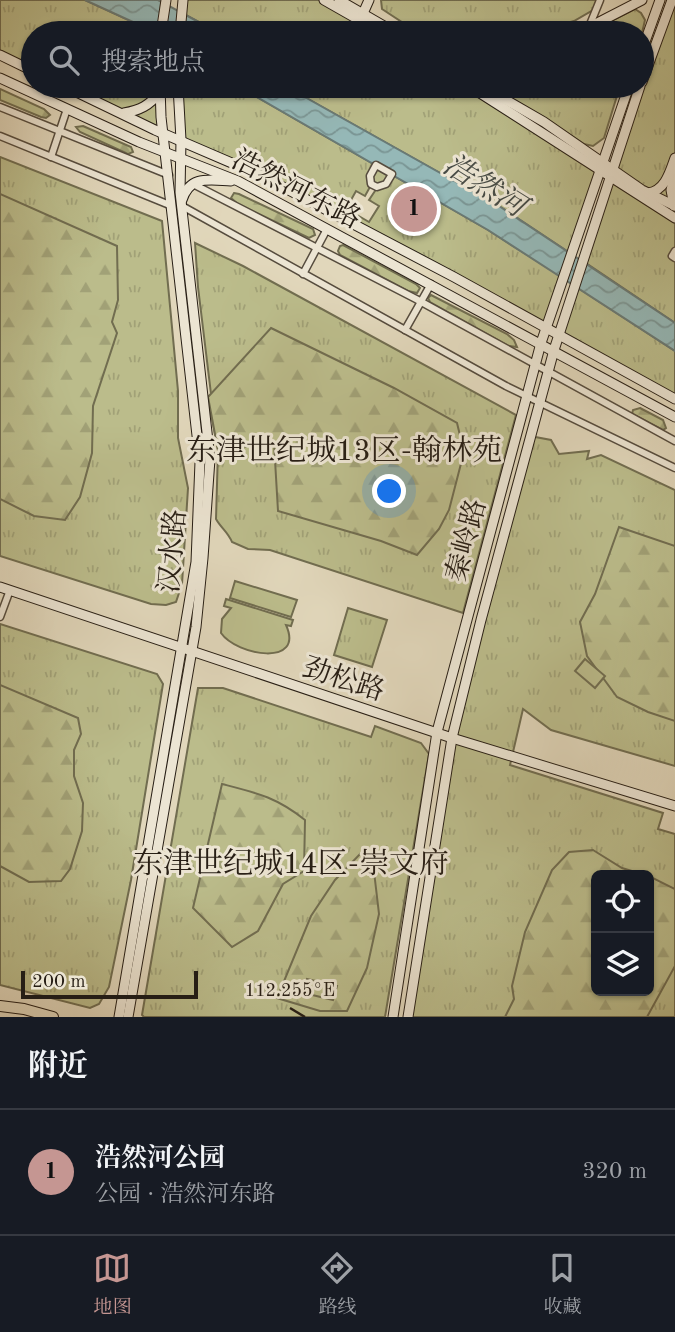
<!DOCTYPE html>
<html lang="zh">
<meta charset="utf-8">
<style>
:root{--surface:#171b24;--page:#20242c;--text:#f1f3f6;--muted:#9ea1a6;--line:#363941;--accent:#c59692}
body{margin:0;font-family:"Old Standard TT","Noto Serif SC",serif;background:var(--page);color:var(--text)}
.controls{position:absolute;right:21px;bottom:21px;display:grid;overflow:hidden;border-radius:10px;box-shadow:0 2px 5px #0004}
.controls button{width:63px;height:63px;display:grid;place-items:center;padding:0;border:0;border-bottom:2px solid var(--line);background:var(--surface);color:var(--text);font:35px sans-serif}
.scale{position:absolute;left:21px;bottom:18px;width:177px;box-sizing:border-box;padding-left:7px;border:4px solid #271e15;border-top:0;font-size:19px;line-height:24px;white-space:nowrap;color:#271e15;-webkit-text-stroke:5px #ece5d3;paint-order:stroke}
.you{position:absolute;left:390px;top:492px;width:24px;height:24px;margin:-18px;border:5px solid #fff;border-radius:50%;background:#1a73e8;box-shadow:0 0 0 10px #1a73e833}
.badge{display:grid;place-items:center;width:46px;height:46px;border-radius:50%;background:var(--accent);color:#111;font-size:23px;font-weight:700}
.pin{position:absolute;translate:-50% -50%;border:4px solid #fff;box-shadow:0 2px 7px #0006}
.list{margin:0;padding:0;list-style:none}
h2{display:flex;justify-content:space-between;align-items:center;height:91px;margin:0;padding:0 28px;font-size:30px}
h2 small{font-size:23px;font-weight:400;color:var(--muted)}
.list li{display:grid;grid-template-columns:46px 1fr auto;gap:21px;align-items:center;box-sizing:border-box;height:126px;padding:0 28px;border-top:2px solid var(--line)}
.list b{display:block;font-size:26px;white-space:nowrap}
.list p{margin:0;font-size:23px;white-space:nowrap;color:var(--muted)}
.list em{font-size:23px;font-style:normal;color:var(--muted)}
.icon{flex:none;width:38px;height:38px;fill:none;stroke:currentColor;stroke-width:2;stroke-linecap:round;stroke-linejoin:round}
.map{position:relative;flex:none;width:675px;height:1017px;overflow:hidden}
.search{position:absolute;background:var(--surface);box-shadow:0 2px 5px #0004;left:21px;right:21px;top:21px;height:77px;display:flex;align-items:center;gap:18px;box-sizing:border-box;padding:0 24px;border-radius:38px;color:var(--muted);font-size:26px}
.sheet{height:217px;background:var(--surface)}
nav{display:flex;justify-content:space-around;align-items:center;box-sizing:border-box;height:98px;border-top:2px solid var(--line);background:var(--surface);font-size:19px;color:var(--muted)}
nav a{display:grid;justify-items:center;gap:4px}
nav .on{color:var(--accent)}
.map>svg:first-child{display:block}
.grass{fill:url(#grass-tufts);stroke:#716d50;stroke-width:2;fill-rule:evenodd}
.forest{fill:url(#forest-firs);stroke:#716d50;stroke-width:2}
.pitch{fill:#bbbc8b;stroke:#716d50;stroke-width:2}
.water{fill:url(#water-waves);stroke:#697a76;stroke-width:2}
.lines{fill:none;stroke-linecap:round;stroke-linejoin:round}
.street-casing{stroke:#564c3e;stroke-width:9}
.secondary-casing{stroke:#271e15;stroke-width:11}
.primary-casing{stroke:#271e15;stroke-width:12}
.street{stroke:#ece5d3;stroke-width:6}
.secondary{stroke:#ece5d3;stroke-width:9}
.primary{stroke:#e1d7bb;stroke-width:10}
.ticks{fill:none;stroke:#271e15;stroke-width:2.5}
.labels{text-anchor:middle;stroke-width:6;stroke-linejoin:round;paint-order:stroke}
.street-label{font-size:28px;fill:#271e15;stroke:#ece5d3}
.water-label{font-size:30px;font-style:italic;fill:#484c46;stroke:#ece5d3}
.neighbourhood-label{font-size:30px;fill:#271e15;stroke:#ece5d3}
.ticks-label{font-size:18px;text-anchor:middle;fill:#271e15;stroke:#ece5d3;stroke-width:6;stroke-linejoin:round;paint-order:stroke}
</style>
<div class="map">
<svg width="675" height="1017" viewBox="0 0 675 1017">
<defs>
<pattern id="grass-tufts" width="24" height="20" patternUnits="userSpaceOnUse" patternTransform="scale(1.75)"><rect width="24" height="20" fill="#bbbc8b"/><path d="M3 7l-1-3M5 7V3M7 7l1-3M15 17l-1-3M17 17v-4M19 17l1-3" fill="none" stroke="#a1a177"/></pattern>
<pattern id="forest-firs" width="22" height="20" patternUnits="userSpaceOnUse" patternTransform="scale(1.75)"><rect width="22" height="20" fill="#bbbc8b"/><path d="M5 1l3.5 6h-7zM16 11l3.5 6h-7z" fill="#a1a177"/></pattern>
<pattern id="water-waves" width="16" height="10" patternUnits="userSpaceOnUse" patternTransform="scale(1.75)"><rect width="16" height="10" fill="#95b8b7"/><path d="M0 5q4-4 8 0t8 0" fill="none" stroke="#7a9594"/></pattern>
</defs>
<rect width="100%" height="100%" fill="#e1d7bb"/>
<filter id="stains"><feTurbulence type="fractalNoise" baseFrequency=".00286" numOctaves="4"/><feColorMatrix values="0 0 0 0 .2 0 0 0 0 .09 0 0 0 0 .02 0 0 0 .5 -.17"/></filter>
<radialGradient id="worn" r=".72"><stop offset=".6" stop-color="#630" stop-opacity="0"/><stop offset="1" stop-color="#630" stop-opacity=".3"/></radialGradient>
<!-- grass -->
<g class="grass">
<polygon points="0,0 85,0 157,33 33,33 33,71 0,55"/>
<polygon points="183,0 324,0 382,33 219,33 182,13"/>
<polygon points="381,0 597,0 593,10 574,21 533,33 427,33 408,26 382,9"/>
<polygon points="675,0 675,206 671,192 663,211 675,218 675,323 583,261 640,86"/>
<polygon points="635,9 641,13 645,20 642,33 587,33"/>
<polygon points="65,86 160,86 164,133"/>
<polygon points="178,86 243,86 250,93 488,230 562,277 545,328 351,224 357,215 369,222 379,206 369,200 377,188 371,185 365,196 356,191 341,218 181,140"/>
<polygon points="285,86 469,86 598,170 570,253 499,206"/>
<polygon points="487,86 620,86 604,138 593,146 584,144 542,116"/>
<polygon points="0,157 162,221 178,391 178,438 188,488 182,584 176,602 166,605 151,604 0,556"/>
<path d="M195 243 243 266 516 415 463 613 270 550 248 549 232 542C228 532 221 528 216 519L218 450 208 397 211 394 198 287Z"/>
<polygon points="575,286 675,351 675,399 558,335"/>
<path d="M530 436 551 440 559 454 589 451 587 459 601 455 675 490V766L551 730 523 709 510 765 663 813 658 829 675 834V1017H408L452 738ZM596 875H649V991H596Z"/>
<polygon points="348,608 387,620 372,667 334,655"/>
<polygon points="0,624 157,674 163,684 131,880 109,987 99,1004 90,1008 0,985"/>
<polygon points="198,688 223,688 371,737 375,726 421,743 429,754 385,1017 144,1017 142,1015"/>
</g>
<!-- forest -->
<g class="forest">
<polygon points="0,89 44,109 50,115 46,118 41,117 0,100"/>
<polygon points="83,126 131,147 133,152 128,154 80,132 76,127"/>
<polygon points="234,193 239,194 313,229 315,235 309,238 238,204 231,198"/>
<polygon points="0,194 117,246 118,300 112,322 117,333 93,406 92,453 80,497 65,520 34,516 0,499"/>
<polygon points="343,245 416,284 420,288 417,293 408,291 340,255 338,251 340,246"/>
<polygon points="431,295 507,334 514,340 517,347 509,346 430,302 428,298"/>
<polygon points="271,328 394,388 457,423 464,452 449,510 439,529 417,555 381,541 278,511 274,443 218,450 208,397"/>
<polygon points="640,408 663,420 666,428 663,430 632,414 633,410"/>
<polygon points="619,527 675,546 675,721 648,712 617,697 587,656 580,622 595,594"/>
<polygon points="0,685 78,718 81,734 74,750 74,776 83,803 82,831 70,869 61,881 29,882 0,866"/>
<path d="M222 784C257 793 276 797 305 820L304 871 283 884 258 931 232 947 193 908Z"/>
<polygon points="593,850 622,868 645,875 596,875 596,991 649,991 649,876 675,889 675,966 647,1017 505,1017 514,999 512,986 525,932 552,870 569,852"/>
<polygon points="360,854 373,863 379,914 367,968 347,1011 320,1011 277,998 311,916 335,880"/>
</g>
<!-- pitch -->
<g class="pitch">
<polygon points="235,581 297,600 291,617 230,598"/>
<path d="M226 599 293 620 291 626 286 625C305 667 237 656 221 633L222 619 231 608 224 606Z"/>
<polygon points="585,659 605,676 595,688 575,671"/>
<polygon points="307,979 337,986 333,1000 304,993"/>
</g>
<!-- water -->
<g class="water">
<polygon points="85,0 158,0 219,33 157,33"/>
<polygon points="243,86 285,86 499,206 675,323 675,351 488,230 250,93"/>
</g>
<g class="lines">
<!-- street casing -->
<g class="street-casing">
<g id="street">
<polyline points="589,27 600,0"/>
<polyline points="0,107 169,175"/>
<polyline points="0,136 172,206"/>
<polyline points="51,157 67,109"/>
<polygon points="376,165 392,174 386,184 377,187 371,184 370,176"/>
<polyline points="193,184 416,299 675,441"/>
<polyline points="182,206 506,386 675,468"/>
<polyline points="675,251 672,256 675,258"/>
<polyline points="303,274 327,229"/>
<polyline points="405,330 431,284"/>
<polyline points="0,617 10,590"/>
</g>
</g>
<!-- secondary casing -->
<g class="secondary-casing">
<g id="secondary">
<polyline points="324,0 382,33"/>
<polyline points="339,0 396,33"/>
<polyline points="361,18 369,0"/>
<polyline points="161,33 166,0"/>
<polyline points="180,33 183,0"/>
<polyline points="578,33 642,0"/>
<polyline points="642,50 660,0"/>
<polyline points="0,55 33,71"/>
<polyline points="0,78 139,142 238,181 675,417"/>
<polyline points="642,82 672,0"/>
<polyline points="64,86 155,130 262,176 454,277 675,399"/>
<polyline points="469,86 675,218"/>
<polyline points="482,86 544,122 642,190 675,206"/>
<path d="M124 113C140 110 149 106 160 92"/>
<path d="M648 193C665 191 670 172 675 158"/>
<path d="M182 200C190 175 209 180 231 181"/>
<polyline points="674,206 671,190 675,173"/>
<polyline points="0,587 452,738 675,806"/>
<polyline points="119,1017 196,562 200,462 161,117 160,86"/>
<polyline points="128,1017 196,627 203,558 210,459 180,192 181,140 178,86"/>
<polyline points="393,1017 437,732 541,343 629,86"/>
<polyline points="408,1017 452,738 481,620 554,350 640,86"/>
</g>
</g>
<!-- primary casing -->
<g class="primary-casing">
<polyline id="primary" points="0,1006 24,1009 53,1017"/>
</g>
<!-- street -->
<use href="#street" class="street"/>
<!-- secondary -->
<use href="#secondary" class="secondary"/>
<!-- primary -->
<use href="#primary" class="primary"/>
</g>
<!-- ticks -->
<path class="ticks" d="M290 1008 305 1017"/>
<g class="labels">
<!-- street labels -->
<g class="street-label">
<text transform="translate(297 188) rotate(27)" y="10">浩然河东路</text>
<text transform="translate(465 540) rotate(-75)" y="10">秦岭路</text>
<text transform="translate(171 551) rotate(-85)" y="10">汉水路</text>
<text transform="translate(344 678) rotate(18)" y="10">劲松路</text>
</g>
<!-- water labels -->
<g class="water-label">
<text transform="translate(485 185) rotate(32)" y="10">浩然河</text>
</g>
<!-- neighbourhood labels -->
<g class="neighbourhood-label">
<text x="344" y="460">东津世纪城13区-翰林苑</text>
<text x="291" y="873">东津世纪城14区-崇文府</text>
</g>
</g>
<g class="ticks-label">
<text x="290" y="996">112.255°E</text>
</g>
<rect width="100%" height="100%" filter="url(#stains)"/>
<rect width="100%" height="100%" fill="url(#worn)"/>
</svg>
<div class="controls">
<button><svg class="icon" aria-label="locate" viewBox="0 0 24 24"><circle cx="12" cy="12" r="6"/><path d="M12 2v4M12 18v4M2 12h4M18 12h4"/></svg></button>
<button><svg class="icon" aria-label="layers" viewBox="0 0 24 24"><path d="M12 4l9 5-9 5-9-5zM3 14l9 5 9-5"/></svg></button>
</div>
<div class="scale">200 m</div>
<div class="you"></div>
<div class="pin badge" style="left:414px;top:209px">1</div>
<div class="search"><svg class="icon" aria-label="search" viewBox="0 0 24 24"><circle cx="10" cy="10" r="6"/><path d="M15 15l6 6"/></svg>搜索地点</div>
</div>
<section class="sheet">
<h2>附近<small></small></h2>
<ul class="list">
<li><span class="badge">1</span><div><b>浩然河公园</b><p>公园 · 浩然河东路</p></div><em>320 m</em></li>
</ul>
</section>
<nav>
<a class="on"><svg class="icon" aria-label="map" viewBox="0 0 24 24"><path d="M3 6l6-2 6 2 6-2v14l-6 2-6-2-6 2zM9 4v14M15 6v14"/></svg>地图</a>
<a><svg class="icon" aria-label="directions" viewBox="0 0 24 24"><path d="M12 3l9 9-9 9-9-9zM9 14v-3h6M13 9l2 2-2 2"/></svg>路线</a>
<a><svg class="icon" aria-label="saved" viewBox="0 0 24 24"><path d="M7 4h10v16l-5-4-5 4z"/></svg>收藏</a>
</nav>
